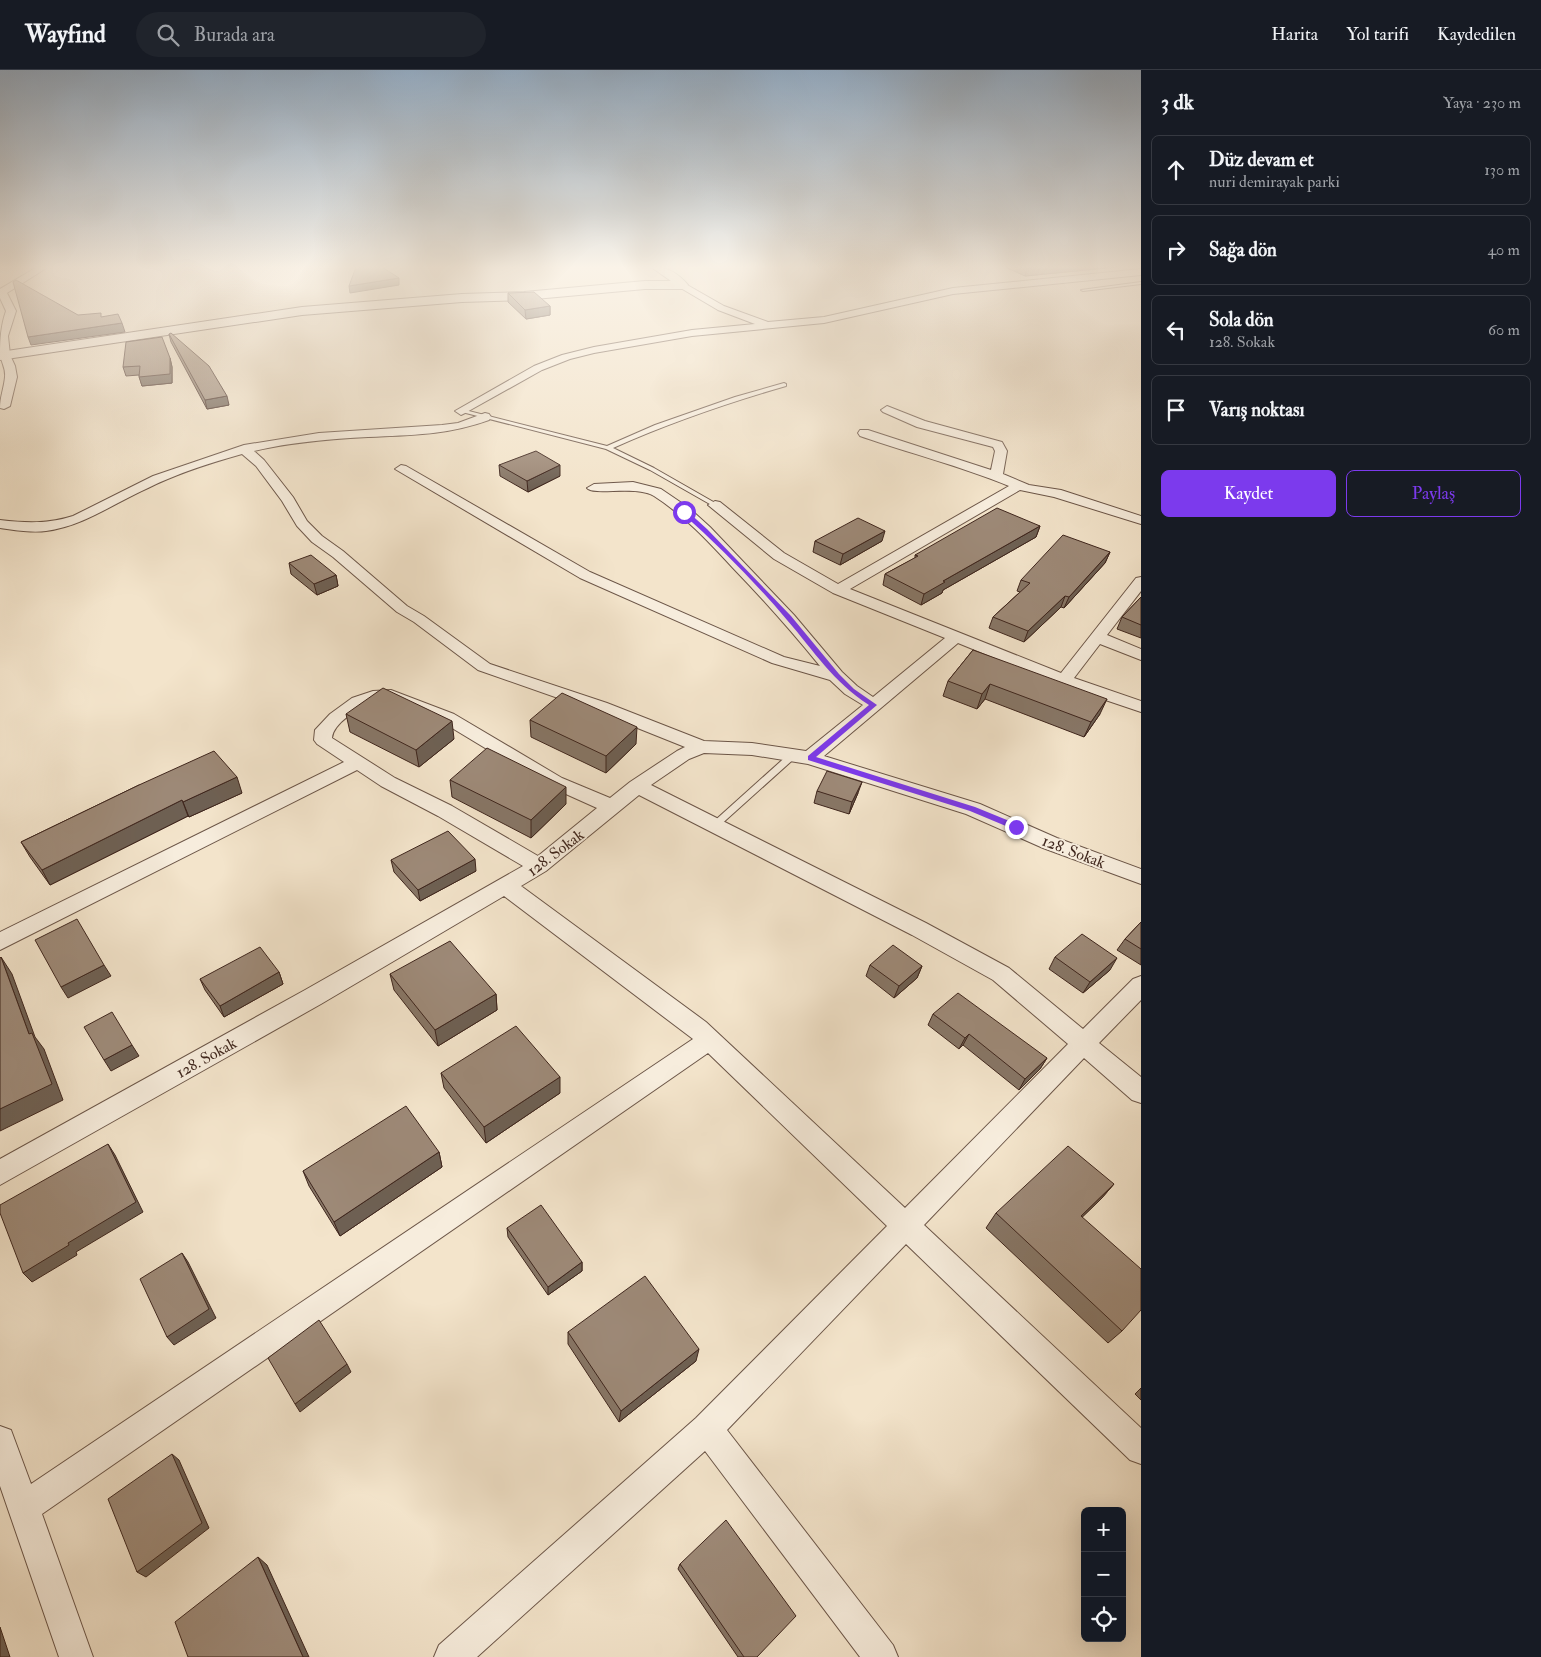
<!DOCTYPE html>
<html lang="tr">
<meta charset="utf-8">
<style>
:root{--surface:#171b24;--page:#20242c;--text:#f1f3f6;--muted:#9ea1a6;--line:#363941;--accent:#7c3aed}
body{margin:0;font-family:"IM FELL Double Pica",serif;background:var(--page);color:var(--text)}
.controls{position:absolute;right:15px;bottom:15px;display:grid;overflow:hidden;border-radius:8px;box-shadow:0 5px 20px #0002}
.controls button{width:45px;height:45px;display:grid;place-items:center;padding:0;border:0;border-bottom:1px solid var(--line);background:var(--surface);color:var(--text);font:25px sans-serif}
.stop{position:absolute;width:15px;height:15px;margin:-11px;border:4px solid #7c3aed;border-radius:50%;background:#fff}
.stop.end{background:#7c3aed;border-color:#fff;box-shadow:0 1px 5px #0008}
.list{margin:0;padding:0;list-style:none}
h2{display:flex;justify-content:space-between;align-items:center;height:65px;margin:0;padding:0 20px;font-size:21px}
h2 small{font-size:16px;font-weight:400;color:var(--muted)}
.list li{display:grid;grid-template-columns:32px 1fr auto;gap:15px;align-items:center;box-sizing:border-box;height:70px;margin:0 10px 10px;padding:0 10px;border:1px solid var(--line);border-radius:8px}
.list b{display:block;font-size:19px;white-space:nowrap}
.list p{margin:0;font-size:16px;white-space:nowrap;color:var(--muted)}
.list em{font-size:16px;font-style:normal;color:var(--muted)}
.actions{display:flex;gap:10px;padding:15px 20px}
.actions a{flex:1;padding:11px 0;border:1px solid var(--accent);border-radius:8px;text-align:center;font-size:18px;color:var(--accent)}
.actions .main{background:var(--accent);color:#fff}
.icon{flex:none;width:28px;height:28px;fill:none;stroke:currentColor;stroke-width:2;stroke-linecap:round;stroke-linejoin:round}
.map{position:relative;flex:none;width:1141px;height:1587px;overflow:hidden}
header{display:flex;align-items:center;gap:30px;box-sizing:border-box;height:70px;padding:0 25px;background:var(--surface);border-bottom:1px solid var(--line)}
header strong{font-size:24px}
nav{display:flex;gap:28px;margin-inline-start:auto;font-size:18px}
.search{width:350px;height:45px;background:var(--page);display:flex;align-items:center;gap:12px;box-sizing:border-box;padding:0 18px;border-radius:28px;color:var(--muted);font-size:19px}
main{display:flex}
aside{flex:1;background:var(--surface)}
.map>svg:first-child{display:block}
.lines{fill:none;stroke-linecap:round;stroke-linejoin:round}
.service-casing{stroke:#6c5648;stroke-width:2}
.minor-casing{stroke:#6c5648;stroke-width:2}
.tertiary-casing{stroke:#6c5648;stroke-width:2}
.service{fill:#f7eddd;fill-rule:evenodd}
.minor{fill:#f7eddd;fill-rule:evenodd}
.tertiary{fill:#f7eddd;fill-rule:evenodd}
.wall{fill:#877666;stroke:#3f261d}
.shaded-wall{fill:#6e6053;stroke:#3f261d}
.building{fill:#9d8977;stroke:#3f261d}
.route{fill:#7c3aed}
.labels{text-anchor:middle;stroke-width:4;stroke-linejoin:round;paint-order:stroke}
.street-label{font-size:16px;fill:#3f261d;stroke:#f7eddd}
</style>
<header>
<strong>Wayfind</strong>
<div class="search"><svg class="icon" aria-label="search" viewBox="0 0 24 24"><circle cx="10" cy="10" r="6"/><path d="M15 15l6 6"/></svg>Burada ara</div>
<nav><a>Harita</a><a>Yol tarifi</a><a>Kaydedilen</a></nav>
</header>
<main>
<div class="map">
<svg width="1141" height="1587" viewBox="0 0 1141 1587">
<rect width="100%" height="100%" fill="#f3e4cb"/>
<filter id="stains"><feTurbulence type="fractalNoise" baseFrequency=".004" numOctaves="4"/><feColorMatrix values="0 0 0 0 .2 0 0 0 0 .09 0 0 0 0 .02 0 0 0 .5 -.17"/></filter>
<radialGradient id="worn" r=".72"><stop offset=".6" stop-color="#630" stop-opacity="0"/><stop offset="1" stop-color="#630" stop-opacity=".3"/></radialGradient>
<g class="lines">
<!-- service casing -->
<g class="service-casing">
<g id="service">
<polygon points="1141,212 1141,214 1083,221 1081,220"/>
<path d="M784 313 786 314V316C727 333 669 353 613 378L654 398 717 434 718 435 715 437 650 400 606 379 458 341 461 339 607 376 655 355 735 327Z"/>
<polygon points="793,682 796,683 798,685 796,687 717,758 711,758 709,756 711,754 790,683"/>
</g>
</g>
<!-- minor casing -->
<g class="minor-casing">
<g id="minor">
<path d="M37 197H48L7 223 16 241 8 266 10 285 15 296 17 307 10 336 4 339 0 338C0 327 4 318 5 307 6 298 1 292 0 284 0 269 1 255 6 241L0 228V219Z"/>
<polygon points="1141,199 1141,205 953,224 824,253 692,266 594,283 570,289 542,300 465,343 461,345 455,341 534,296 562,285 594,277 692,260 755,254 718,240 679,217 679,213 682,212 724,236 768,252 824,247 953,218"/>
<path d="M887 336 925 351 1002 372 1007 381 1003 404 1029 415 1061 420 1141 446V454L1054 427 1020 420 850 519 1061 603 1136 508 1141 507V521L1107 565 1141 579V590L1100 574 1074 608 1141 631V642L1058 614 958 573 824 686 980 734 1057 768 1141 799V814L1043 778 966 744 808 694 752 685 704 683 689 689 651 715 926 853 1009 898 1083 959 1133 909 1141 906V930L1099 973 1141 1007V1033L1132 1030 1084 988 924 1155 1141 1358V1394L1130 1390 906 1174 727 1360 893 1575 898 1587H860L705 1381 477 1587H434L439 1575 696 1348 887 1156 708 983 42 1444 93 1587H59L0 1416V1356L11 1360 31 1414 693 969 504 826 321 934 0 1115V1089L305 920 523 796 438 746 381 716 357 700 0 880V862L344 692 317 674 314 670 315 660 330 644 352 628 373 621 391 620 454 644 562 708 610 728 630 712 677 681 685 677 595 641 478 600 414 552 397 542 333 487 312 472 297 456 282 431 256 396 242 384C210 393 178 403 148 418 114 433 84 456 46 461 31 463 15 460 0 458V450C26 453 48 454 73 446L153 406 244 375 319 363 442 355 458 353 485 343 489 344 491 347 489 350C447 365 413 365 368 367 330 369 291 372 254 381L264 390 293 427 307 451 322 466 343 481 407 536 424 546 490 594 607 633 704 671 752 673 806 681 863 635 845 624 830 610 772 593 580 508 395 399 401 395 406 396 590 502 784 587 820 596C792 562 764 530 733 498 709 472 685 446 654 426 636 415 594 426 587 418L594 414 633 412 661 419 689 438 710 457 794 545 842 602 857 616 873 627 945 568 833 523 774 489 708 435 715 431 720 432 784 483 838 514 1009 416C960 396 909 383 860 366L858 363 860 360H868L991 400 995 381 993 377 917 357 883 342 881 340ZM389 630 442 652 548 716 597 738 538 786 452 736 395 708 332 668C333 653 360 637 373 632 378 630 384 631 389 630ZM639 725 912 865 993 910 1068 974 905 1138 706 952 521 816 546 801Z"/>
</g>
</g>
<!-- tertiary casing -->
<g class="tertiary-casing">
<path id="tertiary" d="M651 197C667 196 678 203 688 215L682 219H645L524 230 462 232 302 245 0 290V282L302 237 462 224 524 222 645 211H671Z"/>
</g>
<!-- service -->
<use href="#service" class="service"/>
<!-- minor -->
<use href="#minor" class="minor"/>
<!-- tertiary -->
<use href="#tertiary" class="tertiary"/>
</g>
<!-- wall -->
<g class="wall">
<polygon points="1005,197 1116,197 1025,206"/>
<polygon points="508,223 550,236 550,245 526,249 508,232"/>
<polygon points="169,264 229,335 207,339 171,272"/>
<polygon points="170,288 172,297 172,313 142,316 139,305 126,306 123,297"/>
<polygon points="499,395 560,406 528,422 500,406"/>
<polygon points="1040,456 1036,467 943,520 942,523 921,535 883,515 885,504 915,488 915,485"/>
<polygon points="815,471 882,471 840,495 813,482"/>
<polygon points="1110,482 1105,493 1064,538 1061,537 1024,572 989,558 993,547 1020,522 1017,521 1021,510"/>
<polygon points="289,493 336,505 338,516 317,525 291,504"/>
<polygon points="1141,527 1141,568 1117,559 1122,547"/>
<polygon points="973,580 1100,644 1084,667 985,629 977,639 943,626 948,611"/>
<polygon points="346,644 454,669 419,697 350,662"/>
<polygon points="530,650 636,674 606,703 531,667"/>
<polygon points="450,710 566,734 531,768 452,727"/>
<polygon points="139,715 242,723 189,747 188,746 50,815 30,787 21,772"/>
<polygon points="817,721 858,723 849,744 814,733"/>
<polygon points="391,790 476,801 420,831 394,802"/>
<polygon points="1141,852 1141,895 1117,880 1125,869"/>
<polygon points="1055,887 1110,900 1083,923 1049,899"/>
<polygon points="870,895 922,896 917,908 894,928 866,906"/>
<polygon points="279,902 283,914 224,947 205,920 200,909"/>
<polygon points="390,904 496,924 497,940 438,976 394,920"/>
<polygon points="933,944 1047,988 1040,999 1019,1020 963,975 959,979 928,955"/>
<polygon points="441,1003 560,1023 486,1073 444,1018"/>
<polygon points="439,1082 442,1097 340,1166 309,1116 303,1101"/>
<polygon points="1114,1114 1101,1129 1082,1147 1122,1261 1108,1273 986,1158 996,1143"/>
<polygon points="507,1158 582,1192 582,1201 548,1225 508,1167"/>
<polygon points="568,1262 696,1291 619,1352 568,1274"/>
<polygon points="1141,1318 1141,1330 1135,1324"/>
<polygon points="680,1494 757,1587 738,1587 678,1499"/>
</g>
<!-- shaded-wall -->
<g class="shaded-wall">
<polygon points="1039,197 1116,197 1025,206 1027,198"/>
<polygon points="399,208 399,215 350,223 349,216"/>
<polygon points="550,236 550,245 526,249 525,240"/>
<polygon points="122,253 125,262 31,275 28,267"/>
<polygon points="170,288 172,297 172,313 142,316 139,307"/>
<polygon points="227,326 229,335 207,339 205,330"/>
<polygon points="560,395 560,406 528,422 527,411"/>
<polygon points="1040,456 1036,467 943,520 942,523 921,535 924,524 943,511"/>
<polygon points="885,461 882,471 840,495 843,484"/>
<polygon points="1110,482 1105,493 1064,538 1069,527"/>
<polygon points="336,505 338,516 317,525 314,514"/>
<polygon points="1065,526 1061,537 1024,572 1028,561"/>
<polygon points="990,614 985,629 977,639 982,624"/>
<polygon points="1107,629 1100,644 1084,667 1091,652"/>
<polygon points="452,651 454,669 419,697 416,680"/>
<polygon points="637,657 636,674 606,703 606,686"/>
<polygon points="237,707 242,723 189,747 183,732"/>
<polygon points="862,712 858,723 849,744 852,732"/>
<polygon points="566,717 566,734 531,768 531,750"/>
<polygon points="182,730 188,746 50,815 42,800"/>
<polygon points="475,789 476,801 420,831 418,820"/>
<polygon points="1,887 12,904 35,967 44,979 63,1030 0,1061 0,1039 29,964"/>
<polygon points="1117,888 1110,900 1083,923 1090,912"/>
<polygon points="104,895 111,906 68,928 61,917"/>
<polygon points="922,896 917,908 894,928 899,916"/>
<polygon points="279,902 283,914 224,947 220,936"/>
<polygon points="496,924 497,940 438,976 435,960"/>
<polygon points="969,964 963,975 959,979 965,968"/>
<polygon points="132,975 139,986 111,1001 104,990"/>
<polygon points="1047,988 1040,999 1019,1020 1025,1009"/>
<polygon points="560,1007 560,1023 486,1073 484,1057"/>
<polygon points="108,1074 115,1085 143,1142 76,1182 77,1185 32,1212 23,1203 68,1173"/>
<polygon points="439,1082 442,1097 340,1166 334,1152"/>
<polygon points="1114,1114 1101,1129 1069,1160 1081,1146"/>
<polygon points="182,1183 188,1192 216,1248 174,1275 167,1267"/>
<polygon points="582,1192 582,1201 548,1225 548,1217"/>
<polygon points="699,1279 696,1291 619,1352 621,1341"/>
<polygon points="347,1294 351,1302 300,1342 295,1334"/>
<polygon points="172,1384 179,1390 209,1458 146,1507 137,1502"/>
<polygon points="258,1487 267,1495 309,1587 303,1587"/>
<polygon points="0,1557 10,1587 0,1587"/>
</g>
<!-- building -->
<g class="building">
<polygon points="356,197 382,197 399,208 349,216"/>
<polygon points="1025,197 1039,197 1027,198"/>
<polygon points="16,210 78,245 101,243 101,247 118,244 122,253 28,267 13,212"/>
<polygon points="534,222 550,236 525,240 508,223"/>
<polygon points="171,263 209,296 227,326 205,330 169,264"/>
<polygon points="162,267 170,288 170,304 139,307 140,296 123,297 126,272"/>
<polygon points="536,381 560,395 527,411 499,395"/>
<polygon points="997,438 1040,456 943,511 945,512 924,524 885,504 918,486 915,485"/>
<polygon points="858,448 885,461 843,484 815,471"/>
<polygon points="1063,465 1110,482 1069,527 1065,526 1028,561 993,547 1030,513 1021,510"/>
<polygon points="311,485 336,505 314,514 289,493"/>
<polygon points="1141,527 1141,555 1122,547"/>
<polygon points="973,580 1107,629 1091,652 990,614 982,624 948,611"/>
<polygon points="383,618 452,651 416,680 346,644"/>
<polygon points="562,623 637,657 606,686 530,650"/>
<polygon points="487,678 566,717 531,750 450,710"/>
<polygon points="214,681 237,707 183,732 182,730 42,800 21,772 139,715"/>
<polygon points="827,701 862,712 852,732 817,721"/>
<polygon points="448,761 475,789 418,820 391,790"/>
<polygon points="77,849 104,895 61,917 35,870"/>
<polygon points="1141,852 1141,879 1125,869"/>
<polygon points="1082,864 1117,888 1090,912 1055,887"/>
<polygon points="450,871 496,924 435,960 390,904"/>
<polygon points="893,875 922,896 899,916 870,895"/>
<polygon points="260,877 279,902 220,936 200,909"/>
<polygon points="1,887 29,964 32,963 52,1014 0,1039 0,888"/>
<polygon points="958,923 1047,988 1025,1009 969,964 965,968 933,944"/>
<polygon points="112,942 132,975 104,990 84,957"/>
<polygon points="516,956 560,1007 484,1057 441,1003"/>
<polygon points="406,1036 439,1082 334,1152 303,1101"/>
<polygon points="108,1074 136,1132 68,1173 69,1175 23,1203 0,1143 0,1135"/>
<polygon points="1068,1076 1114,1114 1081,1146 1141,1199 1141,1240 1122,1261 996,1143"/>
<polygon points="541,1135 582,1192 548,1217 507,1158"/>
<polygon points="182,1183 209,1239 167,1267 140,1209"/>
<polygon points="645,1206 699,1279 621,1341 568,1262"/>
<polygon points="319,1250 347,1294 295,1334 268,1288"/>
<polygon points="172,1384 202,1453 137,1502 108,1429"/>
<polygon points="726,1450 796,1546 757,1587 744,1587 680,1494"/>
<polygon points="258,1487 303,1587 188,1587 175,1552"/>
</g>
<!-- sky -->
<linearGradient id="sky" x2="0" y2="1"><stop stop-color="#94adc5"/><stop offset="0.47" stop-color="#faf3e8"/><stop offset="1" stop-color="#faf3e8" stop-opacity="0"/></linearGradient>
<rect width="1141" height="419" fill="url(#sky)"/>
<!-- route -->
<path class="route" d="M682 440H686L707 459 791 546 839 604 854 619 877 635 816 687 975 737 1019 755V759H1013L970 741 808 690V686L869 635C832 611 815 582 787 550 755 512 719 476 682 443Z"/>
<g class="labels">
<!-- street labels -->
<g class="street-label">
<text transform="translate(1074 781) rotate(21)" y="6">128. Sokak</text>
<text transform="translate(555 782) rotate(-37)" y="6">128. Sokak</text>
<text transform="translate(206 987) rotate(-29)" y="6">128. Sokak</text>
</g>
</g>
<rect width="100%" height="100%" filter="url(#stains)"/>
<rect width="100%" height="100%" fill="url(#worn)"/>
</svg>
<div class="controls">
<button>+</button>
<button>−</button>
<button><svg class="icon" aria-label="locate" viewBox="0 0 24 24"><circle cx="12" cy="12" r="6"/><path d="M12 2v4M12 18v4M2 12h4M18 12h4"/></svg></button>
</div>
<div class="stop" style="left:684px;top:442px"></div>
<div class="stop end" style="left:1016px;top:757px"></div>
</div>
<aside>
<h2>3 dk<small>Yaya · 230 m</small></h2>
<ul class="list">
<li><svg class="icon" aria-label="ahead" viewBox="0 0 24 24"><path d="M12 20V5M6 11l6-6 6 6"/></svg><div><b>Düz devam et</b><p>nuri demirayak parki</p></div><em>130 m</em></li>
<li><svg class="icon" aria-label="right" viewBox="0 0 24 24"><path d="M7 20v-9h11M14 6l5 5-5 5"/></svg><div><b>Sağa dön</b></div><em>40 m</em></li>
<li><svg class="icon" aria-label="left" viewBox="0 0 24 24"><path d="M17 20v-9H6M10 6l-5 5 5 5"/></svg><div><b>Sola dön</b><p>128. Sokak</p></div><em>60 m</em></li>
<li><svg class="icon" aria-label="arrive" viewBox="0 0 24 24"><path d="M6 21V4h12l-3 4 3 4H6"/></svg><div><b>Varış noktası</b></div></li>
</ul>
<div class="actions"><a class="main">Kaydet</a><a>Paylaş</a></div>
</aside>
</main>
